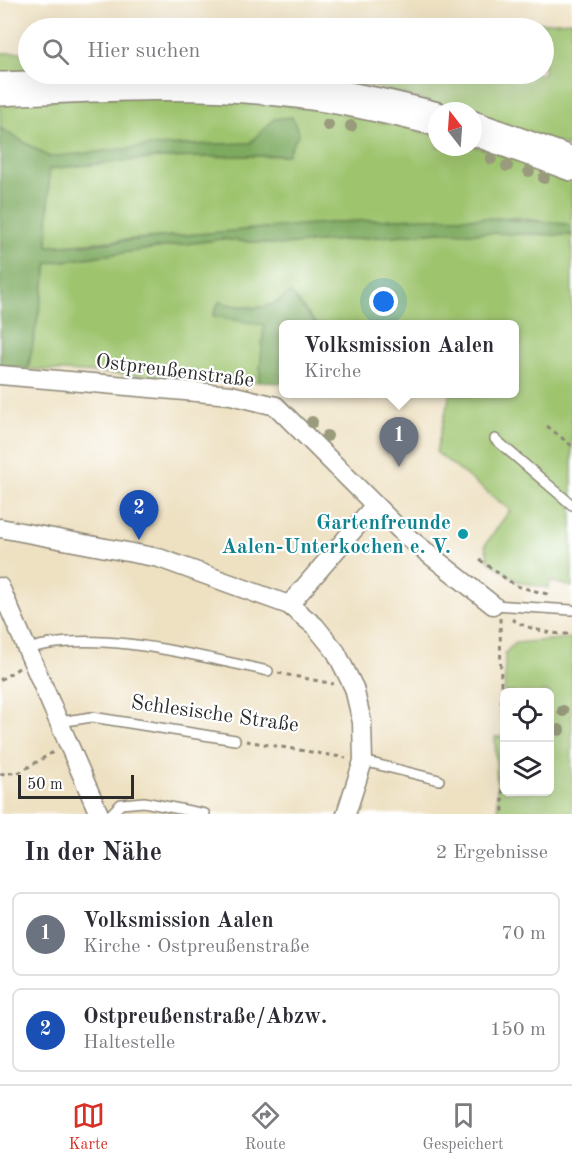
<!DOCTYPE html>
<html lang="de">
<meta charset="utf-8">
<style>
:root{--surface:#fff;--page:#f2f2f3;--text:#2b2b33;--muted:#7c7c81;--line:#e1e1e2;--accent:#d93025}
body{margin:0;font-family:"Old Standard TT",serif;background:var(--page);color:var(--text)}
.controls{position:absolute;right:18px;bottom:18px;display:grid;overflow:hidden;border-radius:9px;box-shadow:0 6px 24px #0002}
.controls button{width:54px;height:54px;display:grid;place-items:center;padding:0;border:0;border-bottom:2px solid var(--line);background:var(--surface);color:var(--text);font:30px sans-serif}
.compass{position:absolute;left:428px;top:102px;width:54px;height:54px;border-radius:50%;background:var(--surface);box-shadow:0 6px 24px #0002;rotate:343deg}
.scale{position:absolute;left:18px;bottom:15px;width:116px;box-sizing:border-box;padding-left:6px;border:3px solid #2b2b2b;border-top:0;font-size:16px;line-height:21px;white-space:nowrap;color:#2b2b2b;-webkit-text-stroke:4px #fff;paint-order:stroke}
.you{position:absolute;left:384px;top:302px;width:21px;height:21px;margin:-15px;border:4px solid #fff;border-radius:50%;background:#1a73e8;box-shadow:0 0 0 9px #1a73e833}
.badge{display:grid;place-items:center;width:39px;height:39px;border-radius:50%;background:var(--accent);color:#fff;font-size:20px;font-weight:700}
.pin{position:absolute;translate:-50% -50px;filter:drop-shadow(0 2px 3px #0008)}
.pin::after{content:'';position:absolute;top:32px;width:21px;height:18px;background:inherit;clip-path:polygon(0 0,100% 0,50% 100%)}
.popup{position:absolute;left:279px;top:320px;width:240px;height:78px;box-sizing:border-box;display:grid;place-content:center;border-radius:9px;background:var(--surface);filter:drop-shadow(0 2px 4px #0005);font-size:20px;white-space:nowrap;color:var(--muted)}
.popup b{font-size:22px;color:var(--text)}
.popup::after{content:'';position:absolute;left:50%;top:100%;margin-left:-12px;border:12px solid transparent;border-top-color:var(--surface)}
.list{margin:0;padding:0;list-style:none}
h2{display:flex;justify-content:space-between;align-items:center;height:78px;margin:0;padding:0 24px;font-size:26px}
h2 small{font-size:20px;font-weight:400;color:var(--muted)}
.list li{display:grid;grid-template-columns:39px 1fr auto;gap:18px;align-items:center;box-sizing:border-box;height:84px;margin:0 12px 12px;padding:0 12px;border:2px solid var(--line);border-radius:9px}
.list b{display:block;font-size:22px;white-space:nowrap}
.list p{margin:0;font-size:20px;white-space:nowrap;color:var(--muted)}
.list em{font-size:20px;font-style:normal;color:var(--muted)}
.icon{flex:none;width:33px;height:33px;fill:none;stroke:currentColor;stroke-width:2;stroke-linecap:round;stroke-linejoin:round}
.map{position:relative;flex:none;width:572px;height:814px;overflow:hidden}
.search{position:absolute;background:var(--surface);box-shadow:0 6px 24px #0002;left:18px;right:18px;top:18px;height:66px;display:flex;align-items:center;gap:15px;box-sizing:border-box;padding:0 21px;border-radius:33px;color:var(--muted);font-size:22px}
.sheet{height:270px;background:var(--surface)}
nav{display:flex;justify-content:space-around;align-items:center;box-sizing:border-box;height:84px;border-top:2px solid var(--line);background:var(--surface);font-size:16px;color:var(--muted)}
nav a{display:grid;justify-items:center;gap:3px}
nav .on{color:var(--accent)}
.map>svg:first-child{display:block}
.green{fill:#9ec46e;stroke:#64784c;stroke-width:1.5;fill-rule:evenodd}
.forest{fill:#7eaa61;stroke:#546a46;stroke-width:1.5}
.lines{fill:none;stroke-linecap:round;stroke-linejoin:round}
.lane-casing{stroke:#8c8676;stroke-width:12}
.street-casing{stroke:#8c8676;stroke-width:21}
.highway-casing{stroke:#8c8676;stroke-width:36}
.path{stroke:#8c8676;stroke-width:3;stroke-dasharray:4.5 4.5;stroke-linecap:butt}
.lane{stroke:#fff;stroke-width:9}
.street{stroke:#fff;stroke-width:18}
.highway{stroke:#fff;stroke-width:33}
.tree{fill:#999b7c}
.culture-dot{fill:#0f9aa8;stroke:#fff;stroke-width:2}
.labels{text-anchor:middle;stroke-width:4.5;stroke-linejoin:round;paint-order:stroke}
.street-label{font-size:21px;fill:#2b2b2b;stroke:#fff}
.culture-label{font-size:21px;font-weight:bold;fill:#0d838f;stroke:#fff;text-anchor:end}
</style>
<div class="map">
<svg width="572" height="814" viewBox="0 0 572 814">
<rect width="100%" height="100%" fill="#fff"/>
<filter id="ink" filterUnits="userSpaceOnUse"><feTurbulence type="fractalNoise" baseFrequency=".0167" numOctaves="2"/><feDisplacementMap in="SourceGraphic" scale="12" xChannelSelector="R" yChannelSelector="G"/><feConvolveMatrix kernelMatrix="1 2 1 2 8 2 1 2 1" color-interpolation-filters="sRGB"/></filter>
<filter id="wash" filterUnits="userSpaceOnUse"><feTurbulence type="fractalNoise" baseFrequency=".008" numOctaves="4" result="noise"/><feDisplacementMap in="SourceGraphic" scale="24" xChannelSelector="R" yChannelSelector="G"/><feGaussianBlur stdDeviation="1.35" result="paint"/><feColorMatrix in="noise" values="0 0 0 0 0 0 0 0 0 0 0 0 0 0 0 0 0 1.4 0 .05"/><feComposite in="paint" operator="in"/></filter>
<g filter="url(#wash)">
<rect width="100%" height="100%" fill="#eee1c2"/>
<!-- green -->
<g class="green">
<polygon points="572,21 572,148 473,114 473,111 462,111 380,88 283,74 544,74 544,28 458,28"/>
<polygon points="28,52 28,74 0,76 0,53"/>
<polygon points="190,93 339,112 437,135 437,147 473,146 482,148 572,180 572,225 518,218 438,219 284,227 48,246 49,169 155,158 287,155 274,120 250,143 49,157 0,128 0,101"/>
<path d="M439 232 572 235V587L550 581 548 588 519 582 489 561 485 545 510 510 436 452 450 394H514V324H316L291 293C265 313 249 309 219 302L213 315 264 325 259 382 28 369 48 263 222 239 283 245Z"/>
<path d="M572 638V814H498L495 737H504L505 653 515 643ZM504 692H550V792H504Z"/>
</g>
<!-- forest -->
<g class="forest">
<path d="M292 117 299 133 287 155 155 158 49 169 48 246C89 247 134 239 175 236 305 225 443 208 572 225V235L439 232 283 245 222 239 48 263 28 369 0 365V128L49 157 152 146 250 143 274 119Z"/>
<path d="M291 293 316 324H284L283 383 259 382 264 325 213 316 219 302C249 309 265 313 291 293Z"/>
</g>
</g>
<g filter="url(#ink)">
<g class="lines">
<!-- lane casing -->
<g class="lane-casing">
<g id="lane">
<polyline points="495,439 572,505"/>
<polyline points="493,605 572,610"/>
<path d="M27 649C97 628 197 656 268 671"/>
<polyline points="59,722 92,717 235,740"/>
<polyline points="363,761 439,780"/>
<polyline points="111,814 121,804 144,802 205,814"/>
</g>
</g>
<!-- street casing -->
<g class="street-casing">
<g id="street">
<polyline points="0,375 231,395 276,406 405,535 493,605"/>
<polyline points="0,528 159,558 289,605 315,626 336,652 354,688 362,722 363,761 346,814"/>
<polyline points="0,587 99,814"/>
<polyline points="289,605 374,506"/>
</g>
</g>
<!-- highway casing -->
<g class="highway-casing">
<g id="highway">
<path d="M0 89C93 85 186 79 279 89 333 94 385 106 437 119"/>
<polyline points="473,128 572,164"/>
</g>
</g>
<!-- path -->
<g class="path">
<polyline points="547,426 572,446"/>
<polyline points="480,560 516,586 547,594 547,596"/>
<polyline points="500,618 503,814"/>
<path d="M512 619C526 629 554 635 572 634"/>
<polyline points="278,673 334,684"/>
<polyline points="0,680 19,668"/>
<polyline points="246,741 346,758"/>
<polyline points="0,774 20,772 55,751"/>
</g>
<!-- lane -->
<use href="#lane" class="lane"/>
<!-- street -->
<use href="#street" class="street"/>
<!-- highway -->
<use href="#highway" class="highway"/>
</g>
<!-- trees -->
<g class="tree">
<circle cx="328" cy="125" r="6"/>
<circle cx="351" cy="126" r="6"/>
<circle cx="491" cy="159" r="6"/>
<circle cx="507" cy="166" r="6"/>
<circle cx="529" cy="171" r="6"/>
<circle cx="544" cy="178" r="6"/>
<circle cx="312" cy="422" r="6"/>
<circle cx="327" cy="436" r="6"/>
<circle cx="563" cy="711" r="6"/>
<circle cx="559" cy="730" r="6"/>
</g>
</g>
<!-- markers -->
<circle class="culture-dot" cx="463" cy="534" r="6"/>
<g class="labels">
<!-- street labels -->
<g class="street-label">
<text transform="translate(175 370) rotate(7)" y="7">Ostpreußenstraße</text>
<text transform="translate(215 713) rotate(8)" y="7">Schlesische Straße</text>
</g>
<!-- culture labels -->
<g class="culture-label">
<text x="451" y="529">Gartenfreunde<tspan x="451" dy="24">Aalen-Unterkochen e. V.</tspan></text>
</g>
</g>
</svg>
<div class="controls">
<button><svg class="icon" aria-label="locate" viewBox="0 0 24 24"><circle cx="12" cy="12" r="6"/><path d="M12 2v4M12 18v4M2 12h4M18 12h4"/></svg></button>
<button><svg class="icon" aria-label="layers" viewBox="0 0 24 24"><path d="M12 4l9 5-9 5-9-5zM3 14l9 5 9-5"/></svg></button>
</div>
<svg class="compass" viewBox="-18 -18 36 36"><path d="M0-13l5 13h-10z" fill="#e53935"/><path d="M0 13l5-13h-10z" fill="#7c7c81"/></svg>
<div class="scale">50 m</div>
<div class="you"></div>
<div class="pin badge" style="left:399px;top:467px;background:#6b7280">1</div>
<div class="popup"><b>Volksmission Aalen</b>Kirche</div>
<div class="pin badge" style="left:139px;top:540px;background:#1a4fb4">2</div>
<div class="search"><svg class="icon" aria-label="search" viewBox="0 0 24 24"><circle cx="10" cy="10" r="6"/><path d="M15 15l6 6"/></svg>Hier suchen</div>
</div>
<section class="sheet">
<h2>In der Nähe<small>2 Ergebnisse</small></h2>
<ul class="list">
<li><span class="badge" style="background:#6b7280">1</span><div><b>Volksmission Aalen</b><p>Kirche · Ostpreußenstraße</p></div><em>70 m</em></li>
<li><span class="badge" style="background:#1a4fb4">2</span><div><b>Ostpreußenstraße/Abzw.</b><p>Haltestelle</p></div><em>150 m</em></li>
</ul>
</section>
<nav>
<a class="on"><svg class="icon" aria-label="map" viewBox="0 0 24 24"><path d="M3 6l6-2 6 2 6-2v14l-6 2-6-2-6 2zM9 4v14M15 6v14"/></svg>Karte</a>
<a><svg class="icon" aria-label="directions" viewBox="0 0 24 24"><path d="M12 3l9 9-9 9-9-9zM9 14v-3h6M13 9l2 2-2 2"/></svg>Route</a>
<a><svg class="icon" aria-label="saved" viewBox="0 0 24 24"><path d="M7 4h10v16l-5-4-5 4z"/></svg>Gespeichert</a>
</nav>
